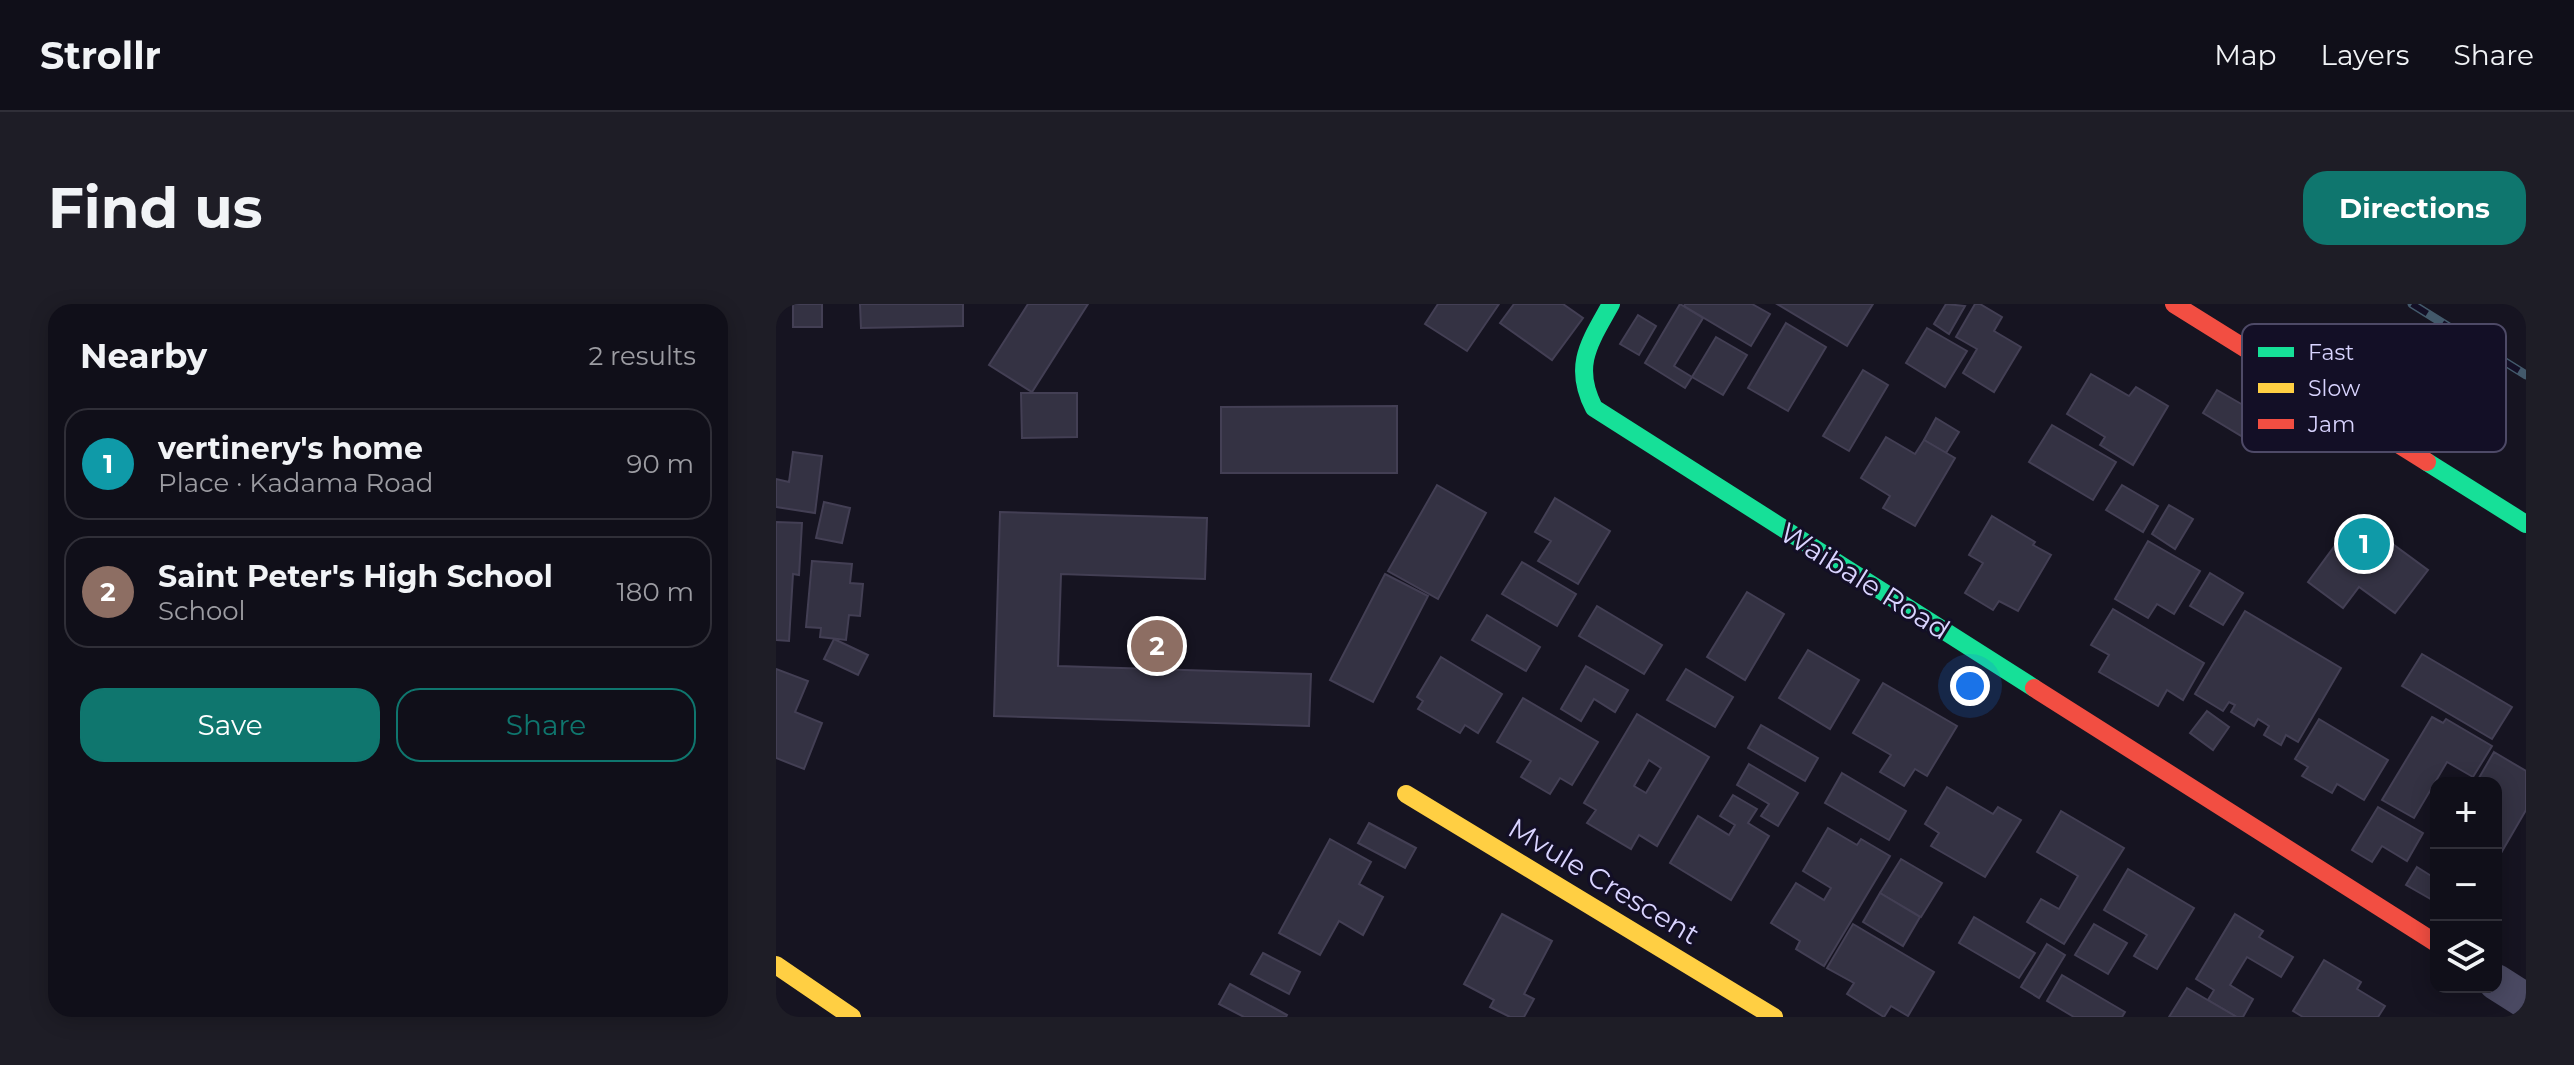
<!DOCTYPE html>
<meta charset="utf-8">
<style>
:root{--surface:#100f19;--page:#1e1d26;--text:#f1f3f6;--muted:#9c9ca2;--line:#302f38;--accent:#0f766e}
body{margin:0;font-family:Montserrat,sans-serif;background:var(--page);color:var(--text)}
.controls{position:absolute;right:24px;bottom:24px;display:grid;overflow:hidden;border-radius:16px;box-shadow:0 4px 20px #0003}
.controls button{width:72px;height:72px;display:grid;place-items:center;padding:0;border:0;border-bottom:2px solid var(--line);background:var(--surface);color:var(--text);font:40px sans-serif}
.you{position:absolute;left:1194px;top:382px;width:28px;height:28px;margin:-20px;border:6px solid #fff;border-radius:50%;background:#1a73e8;box-shadow:0 0 0 12px #1a73e833}
.badge{display:grid;place-items:center;width:52px;height:52px;border-radius:50%;background:var(--accent);color:#fff;font-size:26px;font-weight:700}
.pin{position:absolute;translate:-50% -50%;border:4px solid #fff;box-shadow:0 2px 8px #0006}
.list{margin:0;padding:0;list-style:none}
h2{display:flex;justify-content:space-between;align-items:center;height:104px;margin:0;padding:0 32px;font-size:34px}
h2 small{font-size:26px;font-weight:400;color:var(--muted)}
.list li{display:grid;grid-template-columns:52px 1fr auto;gap:24px;align-items:center;box-sizing:border-box;height:112px;margin:0 16px 16px;padding:0 16px;border:2px solid var(--line);border-radius:24px}
.list b{display:block;font-size:30px;white-space:nowrap}
.list p{margin:0;font-size:26px;white-space:nowrap;color:var(--muted)}
.list em{font-size:26px;font-style:normal;color:var(--muted)}
.actions{display:flex;gap:16px;padding:24px 32px}
.actions a{flex:1;padding:18px 0;border:2px solid var(--accent);border-radius:24px;text-align:center;font-size:28px;color:var(--accent)}
.actions .main{background:var(--accent);color:#fff}
.icon{flex:none;width:44px;height:44px;fill:none;stroke:currentColor;stroke-width:2;stroke-linecap:round;stroke-linejoin:round}
.map{position:relative;flex:none;width:1750px;height:713px;overflow:hidden;border-radius:24px}
header{display:flex;align-items:center;gap:48px;box-sizing:border-box;height:112px;padding:0 40px;background:var(--surface);border-bottom:2px solid var(--line)}
header strong{font-size:38px}
nav{display:flex;gap:44px;margin-inline-start:auto;font-size:28px}
.intro{display:flex;align-items:center;justify-content:space-between;box-sizing:border-box;height:192px;padding:0 48px}
h1{margin:0;font-size:56px}
.button{padding:20px 36px;border-radius:24px;background:var(--accent);color:#fff;font-size:28px;font-weight:700}
main{display:flex;gap:48px;padding:0 48px}
aside{flex:1;background:var(--surface);border-radius:24px;box-shadow:0 4px 20px #0003}
.map>svg:first-child{display:block}
.building{fill:#343243;stroke:#433f54;stroke-width:2;fill-rule:evenodd}
.lines{fill:none;stroke-linecap:round;stroke-linejoin:round}
.street{stroke:#4a4962;stroke-width:36}
.fast{stroke:#16e098;stroke-width:18}
.slow{stroke:#ffcf43;stroke-width:18}
.jam{stroke:#f24e42;stroke-width:18}
.rail-casing{stroke:#43596b;stroke-width:9}
.rail{stroke:#130f26;stroke-width:6;stroke-dasharray:18;stroke-linecap:butt}
.labels{text-anchor:middle;stroke-width:6;stroke-linejoin:round;paint-order:stroke}
.street-label{font-size:28px;fill:#d9d4ff;stroke:#130f26}
.key{fill:#130f26;stroke:#4e4a67;stroke-width:2}
.key-label{font-size:22px;fill:#d9d4ff}
</style>
<header>
<strong>Strollr</strong>
<nav><a>Map</a><a>Layers</a><a>Share</a></nav>
</header>
<div class="intro"><h1>Find us</h1><a class="button">Directions</a></div>
<main>
<aside>
<h2>Nearby<small>2 results</small></h2>
<ul class="list">
<li><span class="badge" style="background:#0f9aa8">1</span><div><b>vertinery's home</b><p>Place · Kadama Road</p></div><em>90 m</em></li>
<li><span class="badge" style="background:#8d6e63">2</span><div><b>Saint Peter's High School</b><p>School</p></div><em>180 m</em></li>
</ul>
<div class="actions"><a class="main">Save</a><a>Share</a></div>
</aside>
<div class="map">
<svg width="1750" height="713" viewBox="0 0 1750 713">
<rect width="100%" height="100%" fill="#161421"/>
<!-- building -->
<g class="building">
<rect x="17" y="0" width="29" height="23"/>
<polygon points="84,0 187,0 187,22 85,24"/>
<polygon points="252,0 312,0 256,88 213,61"/>
<polygon points="662,0 723,0 691,47 649,20"/>
<polygon points="738,0 787,0 807,14 776,56 724,19"/>
<polygon points="904,0 927,14 898,62 916,73 909,84 869,59"/>
<polygon points="909,0 976,0 994,10 975,42 908,2"/>
<polygon points="1001,0 1097,0 1071,42"/>
<polygon points="1170,0 1189,2 1173,30 1158,20"/>
<polygon points="1199,0 1204,0 1226,13 1218,27 1245,43 1218,88 1187,69 1201,45 1180,33"/>
<polygon points="862,11 880,22 863,51 844,40"/>
<polygon points="1010,19 1050,43 1012,107 972,84"/>
<polygon points="1151,24 1191,47 1169,83 1130,59"/>
<polygon points="940,33 971,51 947,91 916,73"/>
<polygon points="1087,66 1112,81 1073,147 1047,132"/>
<polygon points="1315,70 1353,92 1360,83 1392,102 1357,161 1324,141 1329,133 1291,110"/>
<polygon points="1441,86 1481,109 1467,133 1427,109"/>
<polygon points="245,89 301,89 301,133 246,134"/>
<polygon points="621,102 621,169 445,169 445,103"/>
<polygon points="1160,114 1183,128 1170,149 1148,136"/>
<polygon points="1276,121 1340,158 1317,196 1253,158"/>
<polygon points="1110,133 1139,150 1148,136 1179,154 1139,222 1107,204 1114,192 1085,174"/>
<polygon points="17,148 46,152 39,209 0,203 0,175 13,178"/>
<polygon points="661,181 710,209 662,295 612,267"/>
<polygon points="1346,181 1382,202 1367,228 1330,206"/>
<polygon points="779,194 834,227 802,280 762,257 775,237 759,228"/>
<polygon points="48,198 74,204 66,239 40,234"/>
<polygon points="1393,201 1417,215 1399,245 1376,230"/>
<polygon points="224,208 431,214 429,275 285,270 282,362 535,370 533,422 218,412"/>
<polygon points="1216,212 1259,238 1257,241 1275,251 1242,307 1223,297 1217,306 1189,289 1207,259 1193,251"/>
<polygon points="1580,213 1652,266 1619,309 1583,283 1567,304 1532,278"/>
<polygon points="0,218 26,219 23,271 17,270 13,337 0,336"/>
<polygon points="1372,237 1424,267 1398,310 1381,300 1372,314 1339,295"/>
<polygon points="36,257 76,260 74,279 87,280 84,312 73,311 70,336 44,333 45,324 30,323"/>
<polygon points="746,258 800,290 781,322 726,290"/>
<polygon points="1434,269 1467,289 1447,321 1414,302"/>
<polygon points="609,270 652,292 597,398 554,376"/>
<polygon points="971,288 1008,310 969,376 931,353"/>
<polygon points="821,302 886,341 868,370 803,332"/>
<polygon points="1337,305 1428,359 1407,396 1391,386 1382,402 1323,368 1333,351 1315,341"/>
<polygon points="1469,307 1565,364 1522,438 1510,431 1505,441 1488,431 1493,422 1482,415 1478,422 1455,408 1459,401 1453,398 1447,407 1419,390"/>
<polygon points="711,311 764,343 750,367 696,336"/>
<polygon points="58,335 92,351 82,371 48,355"/>
<polygon points="1032,346 1083,376 1054,425 1003,394"/>
<polygon points="1646,350 1736,403 1716,435 1626,382"/>
<polygon points="665,353 726,390 702,429 689,421 684,429 642,405 647,397 641,393"/>
<polygon points="810,362 852,386 839,408 818,395 805,417 785,405"/>
<polygon points="0,365 32,377 19,408 46,419 28,465 0,454"/>
<polygon points="910,365 957,393 939,423 891,396"/>
<polygon points="1107,379 1181,422 1151,472 1139,465 1128,482 1104,468 1115,451 1077,429"/>
<polygon points="747,394 822,438 796,481 784,474 774,490 745,473 755,457 721,438"/>
<polygon points="1431,407 1453,423 1437,446 1414,429"/>
<path d="M861 410 933 453 881 542 863 531 855 545 811 519 820 506 808 499ZM873 456 885 464 870 489 858 482Z"/>
<polygon points="1656,413 1667,419 1670,415 1716,442 1697,473 1671,458 1638,514 1606,496"/>
<polygon points="1543,415 1612,456 1588,496 1561,480 1556,489 1526,472 1532,463 1519,455"/>
<polygon points="985,421 1042,454 1029,477 972,444"/>
<polygon points="1718,448 1750,467 1750,506 1725,549 1720,546 1720,479 1700,479"/>
<polygon points="973,460 1022,489 1002,522 985,512 993,500 961,481"/>
<polygon points="1066,469 1130,507 1113,536 1049,499"/>
<polygon points="1171,483 1217,510 1222,503 1245,516 1209,573 1155,542 1163,529 1149,520"/>
<polygon points="957,491 981,505 972,519 993,532 955,596 894,559 922,512 953,531 959,521 944,512"/>
<polygon points="1602,503 1647,529 1631,557 1606,542 1596,558 1576,546"/>
<polygon points="1285,507 1348,544 1288,640 1251,618 1265,595 1283,605 1302,572 1261,548"/>
<polygon points="593,519 640,544 629,564 582,539"/>
<polygon points="1052,524 1081,541 1085,535 1114,552 1048,662 1020,645 1024,637 995,619 1020,579 1048,596 1055,584 1027,567"/>
<polygon points="554,535 595,558 583,580 607,593 587,631 563,617 544,651 503,629"/>
<polygon points="1125,555 1166,579 1145,613 1104,589"/>
<polygon points="1641,563 1660,575 1660,598 1630,581"/>
<polygon points="1352,565 1418,604 1381,665 1358,652 1371,631 1328,606"/>
<polygon points="1104,589 1144,613 1127,642 1087,618"/>
<polygon points="726,610 776,637 748,690 758,695 748,713 734,713 714,703 718,696 688,680"/>
<polygon points="1459,610 1487,627 1483,633 1517,653 1505,673 1471,653 1454,681 1477,695 1467,713 1461,713 1432,696 1438,686 1420,675"/>
<polygon points="1198,613 1259,649 1243,674 1183,639"/>
<polygon points="1077,620 1158,668 1132,712 1115,702 1108,713 1071,690 1078,679 1051,664"/>
<polygon points="1318,620 1351,639 1332,670 1299,651"/>
<polygon points="1271,640 1289,651 1263,694 1245,683"/>
<polygon points="487,649 524,668 513,690 475,670"/>
<polygon points="1548,656 1585,678 1581,685 1609,702 1602,713 1527,713 1517,707"/>
<polygon points="1286,671 1349,708 1346,713 1298,713 1271,697"/>
<polygon points="454,680 511,711 510,713 468,713 443,700"/>
<polygon points="1411,684 1459,712 1459,713 1393,713"/>
</g>
<g class="lines">
<!-- street -->
<polyline class="street" points="1720,678 1750,697"/>
<!-- fast -->
<g class="fast">
<path d="M835 0C814 38 796 61 818 104L1258 384"/>
<polyline points="1651,158 1750,220"/>
</g>
<!-- slow -->
<g class="slow">
<polyline points="630,490 998,713"/>
<polyline points="0,661 76,713"/>
</g>
<!-- jam -->
<g class="jam">
<polyline points="1398,0 1651,158"/>
<polyline points="1258,384 1660,639"/>
</g>
<!-- rail casing -->
<g class="rail-casing">
<polyline id="rail" points="1636,0 1750,71"/>
</g>
<!-- rail -->
<use href="#rail" class="rail"/>
</g>
<g class="labels">
<!-- street labels -->
<g class="street-label">
<text transform="translate(1089 277) rotate(32)" y="10">Waibale Road</text>
<text transform="translate(828 577) rotate(31)" y="10">Mvule Crescent</text>
</g>
</g>
<!-- legend -->
<rect x="1466" y="20" width="264" height="128" rx="12" class="key"/>
<rect x="1482" y="43" width="36" height="10" fill="#16e098"/>
<rect x="1482" y="79" width="36" height="10" fill="#ffcf43"/>
<rect x="1482" y="115" width="36" height="10" fill="#f24e42"/>
<g class="key-label">
<text x="1532" y="56">Fast</text>
<text x="1532" y="92">Slow</text>
<text x="1532" y="128">Jam</text>
</g>
</svg>
<div class="controls">
<button>+</button>
<button>−</button>
<button><svg class="icon" aria-label="layers" viewBox="0 0 24 24"><path d="M12 4l9 5-9 5-9-5zM3 14l9 5 9-5"/></svg></button>
</div>
<div class="you"></div>
<div class="pin badge" style="left:1588px;top:240px;background:#0f9aa8">1</div>
<div class="pin badge" style="left:381px;top:342px;background:#8d6e63">2</div>
</div>
</main>
